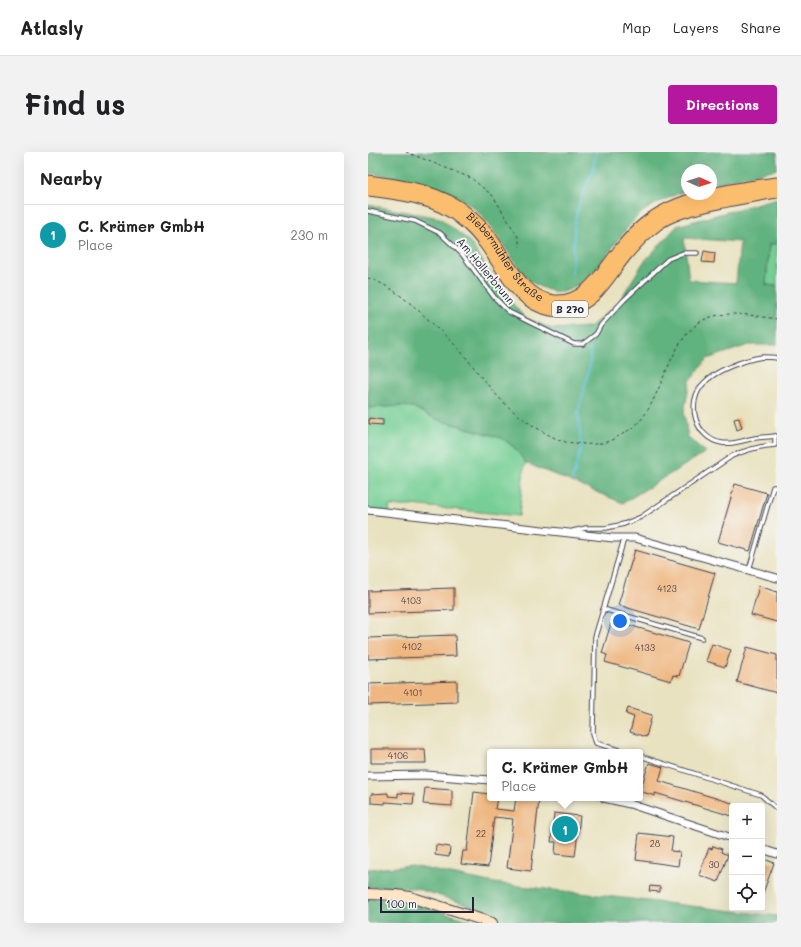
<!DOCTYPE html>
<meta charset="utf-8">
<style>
:root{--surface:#fff;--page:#f2f2f2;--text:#202124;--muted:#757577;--line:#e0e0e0;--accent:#b5179e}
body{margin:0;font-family:Mali,sans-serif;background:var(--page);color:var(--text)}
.controls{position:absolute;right:12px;bottom:12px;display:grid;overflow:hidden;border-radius:4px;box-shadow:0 4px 16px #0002}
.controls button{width:36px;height:36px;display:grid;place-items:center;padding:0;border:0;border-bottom:1px solid var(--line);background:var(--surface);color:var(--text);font:20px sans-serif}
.compass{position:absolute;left:313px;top:12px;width:36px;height:36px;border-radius:50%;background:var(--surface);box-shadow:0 4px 16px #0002;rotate:93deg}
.scale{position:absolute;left:12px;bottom:10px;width:94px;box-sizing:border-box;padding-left:4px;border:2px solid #22223b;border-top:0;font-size:11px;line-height:14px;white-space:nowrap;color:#22223b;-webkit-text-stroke:3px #f6f6f2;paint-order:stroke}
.you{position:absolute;left:252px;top:469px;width:14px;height:14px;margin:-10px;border:3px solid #fff;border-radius:50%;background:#1a73e8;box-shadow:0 0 0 6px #1a73e833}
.badge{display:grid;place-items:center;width:26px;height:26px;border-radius:50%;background:var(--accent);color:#fff;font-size:13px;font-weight:700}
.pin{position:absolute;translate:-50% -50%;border:2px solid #fff;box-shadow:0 1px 4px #0006}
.popup{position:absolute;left:119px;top:597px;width:156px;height:52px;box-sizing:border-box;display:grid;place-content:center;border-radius:4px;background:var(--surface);filter:drop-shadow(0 1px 3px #0005);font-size:13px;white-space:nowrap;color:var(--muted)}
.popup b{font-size:15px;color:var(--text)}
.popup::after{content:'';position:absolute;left:50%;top:100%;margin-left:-8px;border:8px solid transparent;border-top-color:var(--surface)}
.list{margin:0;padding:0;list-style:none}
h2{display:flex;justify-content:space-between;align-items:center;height:52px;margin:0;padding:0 16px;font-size:17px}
h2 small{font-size:13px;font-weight:400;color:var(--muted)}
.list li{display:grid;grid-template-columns:26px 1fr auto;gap:12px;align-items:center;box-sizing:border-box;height:60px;padding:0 16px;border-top:1px solid var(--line)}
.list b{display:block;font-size:15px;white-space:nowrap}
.list p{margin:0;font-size:13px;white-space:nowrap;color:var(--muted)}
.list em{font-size:13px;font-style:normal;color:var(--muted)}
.icon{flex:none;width:22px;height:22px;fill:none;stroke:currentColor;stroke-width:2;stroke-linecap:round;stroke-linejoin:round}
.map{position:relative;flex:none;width:409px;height:771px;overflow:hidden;border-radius:4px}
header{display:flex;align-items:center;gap:24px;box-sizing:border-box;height:56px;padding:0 20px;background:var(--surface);border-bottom:1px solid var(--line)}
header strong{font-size:19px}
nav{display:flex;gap:22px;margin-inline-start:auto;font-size:14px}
.intro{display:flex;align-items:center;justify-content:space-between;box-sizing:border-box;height:96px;padding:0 24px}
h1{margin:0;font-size:28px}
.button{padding:10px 18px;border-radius:4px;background:var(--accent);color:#fff;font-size:14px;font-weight:700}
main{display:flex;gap:24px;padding:0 24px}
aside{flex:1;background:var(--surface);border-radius:4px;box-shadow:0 4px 16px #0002}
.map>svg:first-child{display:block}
.green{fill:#77cf95;stroke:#4c7868}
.forest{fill:#61b27e;stroke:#426a5c;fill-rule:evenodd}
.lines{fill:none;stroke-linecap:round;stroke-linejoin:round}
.stream{stroke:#5fc1dd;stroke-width:2}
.building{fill:#efb67f}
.lane-casing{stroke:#403f4f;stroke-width:5.5}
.street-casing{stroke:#403f4f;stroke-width:9}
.secondary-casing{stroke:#403f4f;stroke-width:12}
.primary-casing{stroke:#403f4f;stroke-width:13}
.path{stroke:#403f4f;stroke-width:1;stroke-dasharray:3 3;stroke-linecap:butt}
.lane{stroke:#fff;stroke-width:3.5}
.street{stroke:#fff;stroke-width:7}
.secondary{stroke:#fde5c5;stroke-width:10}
.primary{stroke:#fbbd6e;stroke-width:11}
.labels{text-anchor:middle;stroke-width:4;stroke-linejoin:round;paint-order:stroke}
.number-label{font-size:9px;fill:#55474c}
.shield{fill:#f6f6f2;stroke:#626272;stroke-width:1}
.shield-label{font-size:10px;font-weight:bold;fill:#22223b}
.street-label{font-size:11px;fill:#22223b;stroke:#f6f6f2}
</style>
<header>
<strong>Atlasly</strong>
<nav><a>Map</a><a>Layers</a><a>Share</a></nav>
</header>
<div class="intro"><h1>Find us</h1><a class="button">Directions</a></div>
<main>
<aside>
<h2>Nearby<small></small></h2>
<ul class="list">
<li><span class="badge" style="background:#0f9aa8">1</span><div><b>C. Krämer GmbH</b><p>Place</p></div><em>230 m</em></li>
</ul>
</aside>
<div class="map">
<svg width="409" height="771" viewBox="0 0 409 771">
<rect width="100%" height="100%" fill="#f6f6f2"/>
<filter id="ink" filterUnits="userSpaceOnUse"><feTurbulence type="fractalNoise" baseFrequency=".025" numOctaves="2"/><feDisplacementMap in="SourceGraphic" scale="8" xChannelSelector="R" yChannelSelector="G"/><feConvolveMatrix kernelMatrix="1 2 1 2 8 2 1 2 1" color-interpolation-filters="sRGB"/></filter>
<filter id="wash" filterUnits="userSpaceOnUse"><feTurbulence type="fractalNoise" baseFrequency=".012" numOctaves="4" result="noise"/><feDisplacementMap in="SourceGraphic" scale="16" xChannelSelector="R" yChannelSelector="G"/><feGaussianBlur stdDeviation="0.9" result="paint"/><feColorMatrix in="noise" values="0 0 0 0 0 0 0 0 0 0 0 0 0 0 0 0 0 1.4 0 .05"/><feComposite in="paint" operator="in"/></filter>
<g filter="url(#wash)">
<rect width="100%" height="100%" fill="#e9e2c0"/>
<!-- green -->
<g class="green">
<polygon points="401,92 409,92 409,134 398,133"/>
<polygon points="32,254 44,255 68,267 134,286 146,295 158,311 156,316 151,364 44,353 44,354 21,354 22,365 0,363 0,256"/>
</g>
<!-- forest -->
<g class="forest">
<path d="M0 0H409V17L343 32V18H319V38C306 43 280 54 271 63 246 87 232 123 200 138 188 144 168 134 158 126 153 121 150 114 146 108 132 89 120 66 101 52 71 30 35 27 0 21Z"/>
<path d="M409 46V92H401L398 133 409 134V193H381L339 207 322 229 316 260 320 286 338 300 255 351 158 311 146 295 134 286 68 267 44 255 32 254 0 256V53L72 66 102 90 133 138 157 166 185 177 222 175 250 151 275 111 309 74ZM316 86 372 90 368 131 321 128Z"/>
<polygon points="45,714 126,731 409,764 409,771 120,771 123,760 47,736 0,735 0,717"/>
<polygon points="0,746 44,752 113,771 0,771"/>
</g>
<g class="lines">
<!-- stream -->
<g class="stream">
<polyline points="204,121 207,68 214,43 225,19 228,0"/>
<polyline points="204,329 213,296 210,260 222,214 222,198 221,194"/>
</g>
</g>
<g id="blocks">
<!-- building -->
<g class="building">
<polygon points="336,99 347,101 346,111 334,110"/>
<polygon points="1,266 15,268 15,273 1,272"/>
<polygon points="371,266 374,276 369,278 366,267"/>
<polygon points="367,332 399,341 382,399 350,390"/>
<polygon points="267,398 347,421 331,477 250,453"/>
<polygon points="391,434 409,440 409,470 383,463"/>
<polygon points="86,436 86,458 0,461 0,439"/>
<polygon points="244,468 321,491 311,524 305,523 303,529 237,510 239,503 234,501"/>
<polygon points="87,483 88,504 0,507 0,486"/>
<polygon points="344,492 363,498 357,515 338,509"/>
<polygon points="379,495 409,503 409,541 369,530"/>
<polygon points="89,529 89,550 0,553 0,532"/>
<polygon points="260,556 284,563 278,585 262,580 266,565 258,562"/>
<polygon points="3,597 57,597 58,611 3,611"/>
<polygon points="281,611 295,615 291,629 364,651 364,664 287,641 287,644 272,639"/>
<polygon points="57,636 84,638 84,654 55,652"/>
<polygon points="106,640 122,642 122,646 129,646 127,657 146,659 148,646 171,648 163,719 139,716 145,667 126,665 120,715 93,712 95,699 99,699"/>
<polygon points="20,641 20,644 30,645 30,641 46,642 45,652 17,650 17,652 3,651 3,642"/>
<polygon points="186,661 212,664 207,704 187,702 188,690 183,690"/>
<polygon points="271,681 305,685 303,699 312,700 310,714 268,708"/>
<polygon points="68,693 82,695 81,705 67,703"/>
<polygon points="345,694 354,697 353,700 360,703 350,730 331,723 341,696 344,697"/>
<polygon points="394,706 406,711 395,741 394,741"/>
<polygon points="282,734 292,735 292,740 281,739"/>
</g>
</g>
</g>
<g filter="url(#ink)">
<use href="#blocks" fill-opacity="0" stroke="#403f4f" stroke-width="1"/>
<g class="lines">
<!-- lane casing -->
<g class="lane-casing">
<g id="lane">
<polyline points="0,59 47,69 72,81 94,102 126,145 141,160 206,192 215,192 228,182 233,173 256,148 300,107 315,101 329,101"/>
<path d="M408 284C401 285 393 285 387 286 376 288 365 293 354 291 327 287 317 250 336 231 348 218 376 208 394 205 399 205 404 205 409 206"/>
<path d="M205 379 218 376H238L256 372 273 365 364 304C378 298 391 294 407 293V284"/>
<polyline points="256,387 227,485 225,581 228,591 257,600"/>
<polyline points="381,418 405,335 409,335"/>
<polyline points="235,457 334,486"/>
<polyline points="272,604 393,643 409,657"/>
</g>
</g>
<!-- street casing -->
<g class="street-casing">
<g id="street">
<polyline points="0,358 245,386 267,386 409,426"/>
<polyline points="0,624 58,623 122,628"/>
<polyline points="236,646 262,652 364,686"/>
<polyline points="394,697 409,702"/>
</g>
</g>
<!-- secondary casing -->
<g class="secondary-casing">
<polyline id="secondary" points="0,742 28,743 42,745 124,771"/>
</g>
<!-- primary casing -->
<g class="primary-casing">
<g id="primary">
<path id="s1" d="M0 29C34 34 72 38 99 61 106 67 113 74 119 80 137 103 154 147 187 149 218 151 235 118 252 97 260 87 268 78 277 71 311 43 367 37 409 31"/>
<path d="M0 38C32 42 69 46 94 68 103 75 110 83 117 92 136 118 149 152 183 158 187 159 192 158 196 158 227 155 241 123 259 102 268 91 278 81 290 72 304 62 321 58 338 54 361 48 385 44 409 40"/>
</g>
</g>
<!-- path -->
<g class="path">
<polyline points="38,0 103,26 125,44 150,85 152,95"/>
<path d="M0 126C30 135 60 168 84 190 105 211 120 238 144 258 157 269 182 286 198 290 204 291 211 291 216 292 229 293 240 291 251 284 258 280 265 276 271 270 296 243 302 181 340 166 361 158 387 164 409 167"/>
</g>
<!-- lane -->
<use href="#lane" class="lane"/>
<!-- street -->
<use href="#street" class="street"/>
<!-- secondary -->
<use href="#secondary" class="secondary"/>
<!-- primary -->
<use href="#primary" class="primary"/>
</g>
</g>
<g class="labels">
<!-- number labels -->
<g class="number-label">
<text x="299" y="440">4123</text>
<text x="43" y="452">4103</text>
<text x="44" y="498">4102</text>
<text x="277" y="499">4133</text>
<text x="45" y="544">4101</text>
<text x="30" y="607">4106</text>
<text x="113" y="685">22</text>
<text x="287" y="695">28</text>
<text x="346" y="716">30</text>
</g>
<!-- shield labels -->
<rect class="shield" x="184" y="149" width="36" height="16" rx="3"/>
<g class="shield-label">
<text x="202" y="161">B 270</text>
</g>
<!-- street labels -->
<g class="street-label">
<text dy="4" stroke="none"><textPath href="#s1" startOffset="164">Biebermühler Straße</textPath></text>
<text transform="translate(118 119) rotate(50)" y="4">Am Hollerbrunn</text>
</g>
</g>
</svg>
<div class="controls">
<button>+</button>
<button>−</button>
<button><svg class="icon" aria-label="locate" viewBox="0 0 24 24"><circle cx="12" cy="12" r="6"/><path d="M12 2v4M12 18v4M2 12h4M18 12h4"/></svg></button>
</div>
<svg class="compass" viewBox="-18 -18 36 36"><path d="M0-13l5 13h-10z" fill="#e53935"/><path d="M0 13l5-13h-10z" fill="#757577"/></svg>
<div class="scale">100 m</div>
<div class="you"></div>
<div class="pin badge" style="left:197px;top:677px;background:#0f9aa8">1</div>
<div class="popup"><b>C. Krämer GmbH</b>Place</div>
</div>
</main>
